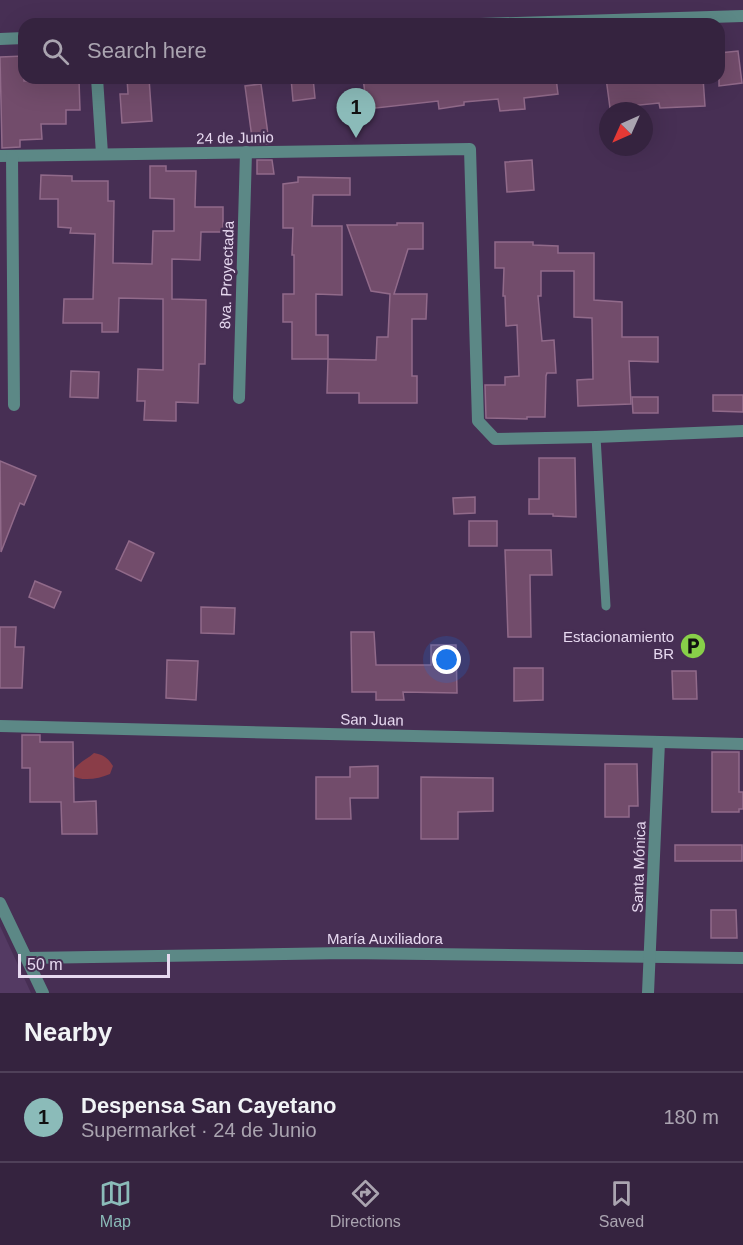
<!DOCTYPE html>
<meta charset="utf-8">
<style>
:root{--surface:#35233f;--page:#402f4a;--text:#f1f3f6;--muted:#aaa4b0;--line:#4f4059;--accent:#8bbbb9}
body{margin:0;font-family:Helvetica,sans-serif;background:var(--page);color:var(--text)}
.compass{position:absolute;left:599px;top:102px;width:54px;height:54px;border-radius:50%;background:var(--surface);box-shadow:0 6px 24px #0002;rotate:225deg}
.scale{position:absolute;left:18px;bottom:15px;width:152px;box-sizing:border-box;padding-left:6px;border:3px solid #e7d9f0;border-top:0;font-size:16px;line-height:21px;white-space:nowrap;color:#e7d9f0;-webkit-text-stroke:4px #472f54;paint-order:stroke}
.you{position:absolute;left:447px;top:660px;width:21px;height:21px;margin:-15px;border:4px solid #fff;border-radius:50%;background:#1a73e8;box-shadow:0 0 0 9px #1a73e833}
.badge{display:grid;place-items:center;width:39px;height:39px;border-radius:50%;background:var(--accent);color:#111;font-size:20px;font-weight:700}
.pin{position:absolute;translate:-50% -50px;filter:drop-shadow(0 2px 3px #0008)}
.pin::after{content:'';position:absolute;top:32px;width:21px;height:18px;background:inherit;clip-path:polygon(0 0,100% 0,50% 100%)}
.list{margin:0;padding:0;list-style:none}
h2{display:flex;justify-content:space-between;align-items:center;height:78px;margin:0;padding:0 24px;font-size:26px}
h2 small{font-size:20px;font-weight:400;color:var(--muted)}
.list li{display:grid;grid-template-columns:39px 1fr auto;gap:18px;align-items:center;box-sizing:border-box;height:90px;padding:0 24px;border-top:2px solid var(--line)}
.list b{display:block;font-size:22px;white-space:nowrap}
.list p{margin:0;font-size:20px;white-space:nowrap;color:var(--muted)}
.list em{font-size:20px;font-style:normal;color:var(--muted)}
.icon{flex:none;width:33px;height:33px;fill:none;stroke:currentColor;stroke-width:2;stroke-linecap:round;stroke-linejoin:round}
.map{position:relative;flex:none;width:743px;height:993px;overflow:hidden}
.search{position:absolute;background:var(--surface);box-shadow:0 6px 24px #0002;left:18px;right:18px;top:18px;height:66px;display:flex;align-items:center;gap:15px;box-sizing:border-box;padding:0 21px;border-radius:18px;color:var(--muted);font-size:22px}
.sheet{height:168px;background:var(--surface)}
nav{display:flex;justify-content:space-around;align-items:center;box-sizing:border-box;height:84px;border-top:2px solid var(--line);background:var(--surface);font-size:16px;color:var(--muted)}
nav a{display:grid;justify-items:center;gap:3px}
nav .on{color:var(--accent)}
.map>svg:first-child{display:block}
.built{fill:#543a63}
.green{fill:#8a3d48}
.building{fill:#724c6b;stroke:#916a8a;stroke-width:1.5}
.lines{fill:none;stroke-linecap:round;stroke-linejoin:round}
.lane{stroke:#5c8886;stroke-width:9}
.street{stroke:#5c8886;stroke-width:12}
.labels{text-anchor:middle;stroke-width:5;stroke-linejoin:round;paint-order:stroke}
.street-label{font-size:15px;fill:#e7d9f0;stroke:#472f54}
.poi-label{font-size:15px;fill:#e7d9f0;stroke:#472f54;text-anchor:end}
</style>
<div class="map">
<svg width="743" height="993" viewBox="0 0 743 993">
<rect width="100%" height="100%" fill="#472f54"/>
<!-- built -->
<polygon class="built" points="0,926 31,993 0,993"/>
<!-- green -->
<path class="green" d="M94 753C104 755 108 758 113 766L110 774C98 779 82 782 71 775 76 763 85 761 94 753Z"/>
<!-- building -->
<g class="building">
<polygon points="738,51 742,83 719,86 719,53"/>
<polygon points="24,56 24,81 79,80 80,110 66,110 66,124 41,124 42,139 20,140 20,147 2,148 0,57"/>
<polygon points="127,78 149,78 152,121 122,123 120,94 128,94"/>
<polygon points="291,78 313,78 315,98 293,101"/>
<polygon points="363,78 556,78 558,94 524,98 525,109 500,111 498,99 464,102 464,105 439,109 438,101 367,109"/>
<polygon points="606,78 703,78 705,106 660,108 659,103 610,108"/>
<polygon points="261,84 267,127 269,144 257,144 258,137 252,138 245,86"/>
<polygon points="257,160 272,160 274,174 257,174"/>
<polygon points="532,160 534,190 507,192 505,162"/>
<polygon points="150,166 166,166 166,171 196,171 195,207 223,207 223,232 201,232 200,260 172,259 172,299 206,300 205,364 199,364 198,403 176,402 176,421 144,420 145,401 137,401 138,369 163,370 163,299 119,298 118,332 102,332 102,323 63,323 64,299 93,299 95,234 70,233 71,228 58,227 58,199 40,199 41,175 72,176 72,181 108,181 108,201 114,201 113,263 152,264 153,231 174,231 174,199 150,198"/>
<polygon points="298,177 350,178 350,195 313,195 312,226 342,226 342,295 316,294 316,335 328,335 328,359 292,359 292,322 283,322 283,294 294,294 294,255 292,255 293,228 283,228 283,184 298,182"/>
<polygon points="397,223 423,223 423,249 408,249 394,294 427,294 426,319 412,319 412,376 417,376 417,403 359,403 359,393 327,393 328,359 376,360 377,337 388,337 390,294 371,291 347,225 397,225"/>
<polygon points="495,242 533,242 533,245 558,246 558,253 594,253 594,300 622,302 622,337 658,337 658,362 629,361 631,404 578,406 577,380 593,379 592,318 574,317 574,271 541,271 541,296 538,296 542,341 554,340 556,373 547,373 546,376 545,417 527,417 527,419 486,418 485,385 505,385 505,377 519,376 517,325 506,326 505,296 503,296 504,268 495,268"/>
<polygon points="71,371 99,372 98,398 70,397"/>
<polygon points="713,395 743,395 743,412 713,411"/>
<polygon points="632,397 658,397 658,413 633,413"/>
<polygon points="539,458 575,458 576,517 553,516 553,514 529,514 529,499 539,499"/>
<polygon points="0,461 36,476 24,505 20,503 1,552"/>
<polygon points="475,497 475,513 454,514 453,498"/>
<rect x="469" y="521" width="28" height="25"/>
<polygon points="129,541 154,553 141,581 116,569"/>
<polygon points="505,550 551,550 552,575 530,575 531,637 508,637"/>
<polygon points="35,581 61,592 54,608 29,597"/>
<polygon points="201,607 235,608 234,634 201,633"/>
<polygon points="0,627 16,627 15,647 24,647 22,688 0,688"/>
<polygon points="351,632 374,632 376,665 431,665 431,645 456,645 457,693 403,692 404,700 376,700 376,692 352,692"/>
<polygon points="167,660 198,661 196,700 166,698"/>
<polygon points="514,668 543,668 543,700 514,701"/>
<polygon points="672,671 696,671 697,699 673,699"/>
<polygon points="22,735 40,735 40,742 73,742 74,802 96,801 97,834 62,834 61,802 30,802 30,768 22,768"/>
<polygon points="712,752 739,752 739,792 743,792 743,809 739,809 739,812 712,812"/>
<polygon points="605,764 637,764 638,806 629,806 629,817 605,817"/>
<polygon points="378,766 378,798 350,798 351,819 316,819 316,777 350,777 350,767"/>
<polygon points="421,777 493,778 493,811 458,812 458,839 421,839"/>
<rect x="675" y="845" width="67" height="16"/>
<polygon points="711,910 736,910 737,938 711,938"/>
</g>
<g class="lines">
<!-- lane -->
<polyline class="lane" points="596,437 606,606"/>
<!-- street -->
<g class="street">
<polyline points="480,24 743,16"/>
<polyline points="0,39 24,38"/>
<polyline points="97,78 102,154"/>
<polyline points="0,156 470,149 478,421 495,439 596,437 743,431"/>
<polyline points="12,156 14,405"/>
<polyline points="239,398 246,152"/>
<polyline points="0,726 743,744"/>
<polyline points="0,903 43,993"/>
<polyline points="27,958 345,953 743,958"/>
<polyline points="648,993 659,742"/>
</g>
</g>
<!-- icons -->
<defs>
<g id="parking-disc" transform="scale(1.35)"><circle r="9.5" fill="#88cf49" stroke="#472f54"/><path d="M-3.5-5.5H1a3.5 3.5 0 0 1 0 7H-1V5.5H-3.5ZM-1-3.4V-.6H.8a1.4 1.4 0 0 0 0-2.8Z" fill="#111"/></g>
</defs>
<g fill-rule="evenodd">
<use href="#parking-disc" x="693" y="646"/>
</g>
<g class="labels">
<!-- street labels -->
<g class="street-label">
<text transform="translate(235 138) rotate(-1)" y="5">24 de Junio</text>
<text transform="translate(227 275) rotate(-88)" y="5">8va. Proyectada</text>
<text transform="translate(372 720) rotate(1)" y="5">San Juan</text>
<text transform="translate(639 867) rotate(-88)" y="5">Santa Mónica</text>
<text x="385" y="944">María Auxiliadora</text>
</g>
<!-- poi labels -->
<g class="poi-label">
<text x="674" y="642">Estacionamiento<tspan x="674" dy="17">BR</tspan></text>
</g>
</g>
</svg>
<svg class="compass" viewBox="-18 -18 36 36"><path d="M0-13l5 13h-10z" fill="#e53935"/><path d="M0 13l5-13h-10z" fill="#aaa4b0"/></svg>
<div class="scale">50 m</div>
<div class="you"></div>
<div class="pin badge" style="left:356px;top:138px">1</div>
<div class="search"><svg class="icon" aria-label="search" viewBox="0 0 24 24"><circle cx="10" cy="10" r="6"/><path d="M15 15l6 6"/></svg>Search here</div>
</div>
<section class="sheet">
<h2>Nearby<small></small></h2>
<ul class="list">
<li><span class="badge">1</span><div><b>Despensa San Cayetano</b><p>Supermarket · 24 de Junio</p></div><em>180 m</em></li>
</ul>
</section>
<nav>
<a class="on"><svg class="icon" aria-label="map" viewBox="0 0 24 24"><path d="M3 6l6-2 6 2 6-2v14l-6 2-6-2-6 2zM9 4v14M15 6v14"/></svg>Map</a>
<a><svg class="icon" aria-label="directions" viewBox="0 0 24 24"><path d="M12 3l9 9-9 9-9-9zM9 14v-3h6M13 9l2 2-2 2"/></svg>Directions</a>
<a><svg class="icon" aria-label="saved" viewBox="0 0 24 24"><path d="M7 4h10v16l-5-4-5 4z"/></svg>Saved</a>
</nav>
